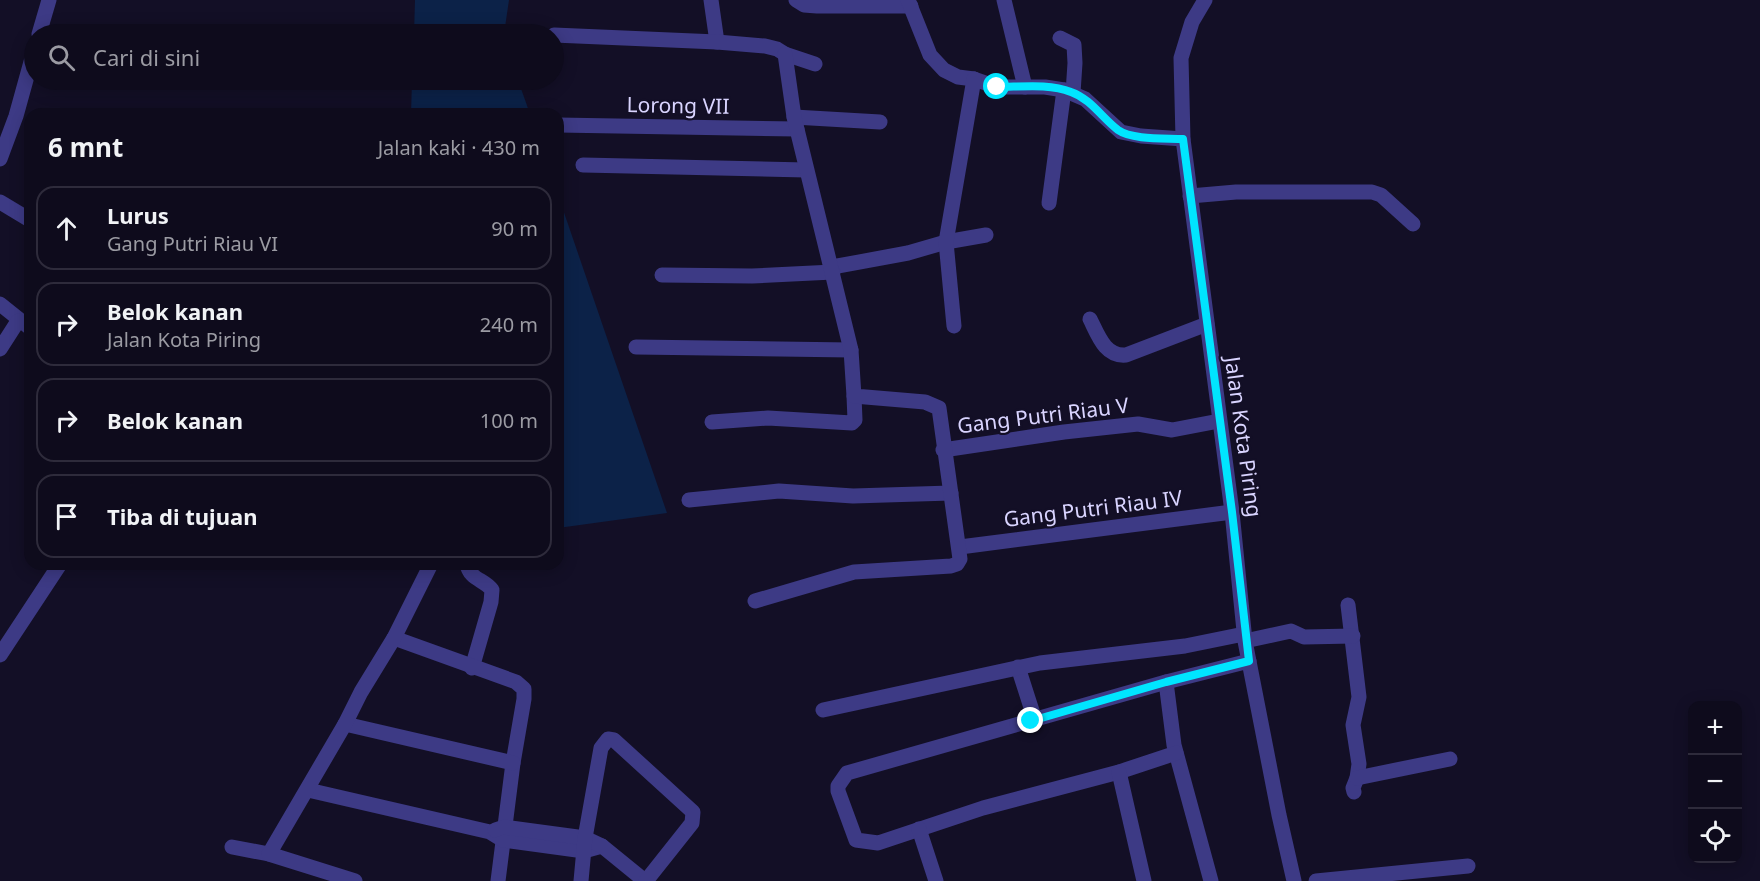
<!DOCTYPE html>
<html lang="id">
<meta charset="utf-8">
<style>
:root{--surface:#0e0b1c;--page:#1c1929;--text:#f1f3f6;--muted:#9b9ba3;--line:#2e2b3b}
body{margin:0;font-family:"Noto Sans",sans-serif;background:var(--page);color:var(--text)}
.controls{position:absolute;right:18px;bottom:18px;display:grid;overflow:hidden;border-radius:12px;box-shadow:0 3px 15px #0003}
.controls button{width:54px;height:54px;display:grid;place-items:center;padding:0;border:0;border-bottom:2px solid var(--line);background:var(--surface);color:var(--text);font:30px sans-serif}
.stop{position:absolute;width:18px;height:18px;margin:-14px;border:4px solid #00e5ff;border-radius:50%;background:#fff}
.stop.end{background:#00e5ff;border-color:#fff;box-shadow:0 2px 6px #0008}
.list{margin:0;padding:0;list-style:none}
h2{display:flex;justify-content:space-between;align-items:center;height:78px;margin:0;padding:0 24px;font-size:26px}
h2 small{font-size:20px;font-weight:400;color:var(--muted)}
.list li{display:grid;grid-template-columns:39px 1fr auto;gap:18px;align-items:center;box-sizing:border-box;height:84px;margin:0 12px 12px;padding:0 12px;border:2px solid var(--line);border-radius:18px}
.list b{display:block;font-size:22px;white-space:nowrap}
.list p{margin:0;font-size:20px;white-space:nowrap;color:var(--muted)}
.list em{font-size:20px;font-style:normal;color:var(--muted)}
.icon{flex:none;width:33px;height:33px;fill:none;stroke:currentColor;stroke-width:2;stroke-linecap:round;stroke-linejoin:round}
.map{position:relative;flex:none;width:1760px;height:881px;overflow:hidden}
.search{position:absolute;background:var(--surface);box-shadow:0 3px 15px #0003;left:24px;top:24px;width:540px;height:66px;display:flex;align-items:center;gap:15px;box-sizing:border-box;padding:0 21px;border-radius:33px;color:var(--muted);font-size:22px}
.panel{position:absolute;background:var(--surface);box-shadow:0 3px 15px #0003;left:24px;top:108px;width:540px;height:462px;border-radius:18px}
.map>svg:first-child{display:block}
.water{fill:#0c2248}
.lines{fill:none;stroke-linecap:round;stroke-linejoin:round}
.minor{stroke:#3d3a85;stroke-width:15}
.route{stroke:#00e5ff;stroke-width:8}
.labels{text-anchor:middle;stroke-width:4.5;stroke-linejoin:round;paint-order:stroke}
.street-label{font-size:21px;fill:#d9d4ff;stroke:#130f26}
</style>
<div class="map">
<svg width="1760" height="881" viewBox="0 0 1760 881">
<rect width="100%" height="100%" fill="#130f26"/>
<!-- water -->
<g class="water">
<polygon points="415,0 509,0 504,34 414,34"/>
<polygon points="412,80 518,80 530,114 411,114"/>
<polygon points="558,195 667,513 558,528"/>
</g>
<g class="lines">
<!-- minor -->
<g class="minor">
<polyline points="711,0 717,42"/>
<polyline points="796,0 804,5 817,6 911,6"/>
<polyline points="908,0 930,55 944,70 958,77 974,79 997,87 1045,87 1064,90 1085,99 1121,132 1141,136 1183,139"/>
<polyline points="1004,0 1025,87"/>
<polyline points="1205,0 1192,22 1181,58 1183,139 1232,512 1245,641 1279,815 1294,881"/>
<polyline points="39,34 49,0"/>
<polyline points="554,35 717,42 765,46 777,49 785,54 815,64"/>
<polyline points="1060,38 1074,45 1075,63 1073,93"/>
<polyline points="794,117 880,122"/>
<polyline points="558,125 797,129"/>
<polyline points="0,159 16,116 34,51"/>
<polyline points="583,165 806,170"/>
<polyline points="1190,196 1236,192 1372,192 1381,195 1413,224"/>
<polyline points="0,202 30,220"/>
<polyline points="1049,203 1064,90"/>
<polyline points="832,267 908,253 946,242 986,235"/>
<polyline points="662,275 752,276 833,272"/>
<polyline points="0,304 30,328"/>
<path d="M1090 319C1098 335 1105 357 1126 355L1207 324"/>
<polyline points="954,326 946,242 974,79"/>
<polyline points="636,347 851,350"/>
<polyline points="0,349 18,321"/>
<polyline points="712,422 768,418 852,423 855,420 854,396"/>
<polyline points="943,450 1064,432 1138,424 1172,430 1219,421"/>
<polyline points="689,500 779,491 853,496 951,493"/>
<polyline points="960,547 1232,512"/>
<path d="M467 564C470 580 484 579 492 590L491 602 472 668"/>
<polyline points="755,601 854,572 951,566 957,564 960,559 939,408 925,402 854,396 851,350 794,117 785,54"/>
<polyline points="1348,605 1359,697 1353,725 1359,764 1357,778 1353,788 1354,792"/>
<polyline points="394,638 516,682 524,689 524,699 513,763 498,881"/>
<polyline points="1245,641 1291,631 1304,637 1353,636"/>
<polyline points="0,655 60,564"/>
<polyline points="1018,667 1035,720"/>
<polyline points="1166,682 1174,745 1211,881"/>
<polyline points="823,710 1040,663 1185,646 1244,634"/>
<polyline points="345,724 513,763"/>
<polyline points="1176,753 1119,772 983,808 878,843 856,840 838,791 838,786 847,773 1166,682 1249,661"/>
<polyline points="1119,772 1144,881"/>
<polyline points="1357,778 1450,759"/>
<polyline points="308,790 490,832 503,840 584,851 602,846"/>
<polyline points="919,829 936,881"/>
<polyline points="495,830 504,827 585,838 602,846 645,881"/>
<polyline points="232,847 269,854"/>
<polyline points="355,881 269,854 345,724 361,692 394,638 431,564"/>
<polyline points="581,881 585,838 601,748 608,739 614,740 693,812 692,823 646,881"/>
<polyline points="1316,881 1468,866"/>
</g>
</g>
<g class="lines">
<!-- route -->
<path class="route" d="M997 87C1020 87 1049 83 1071 92 1091 99 1102 118 1118 130 1132 140 1165 138 1183 139L1232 512 1249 661 1166 682 1031 721"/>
</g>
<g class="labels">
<!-- street labels -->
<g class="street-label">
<text transform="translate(678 106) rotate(1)" y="7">Lorong VII</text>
<text transform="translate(1043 416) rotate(-7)" y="7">Gang Putri Riau V</text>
<text transform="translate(1243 437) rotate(82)" y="7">Jalan Kota Piring</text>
<text transform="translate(1093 509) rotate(-7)" y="7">Gang Putri Riau IV</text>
</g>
</g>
</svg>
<div class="controls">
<button>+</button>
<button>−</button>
<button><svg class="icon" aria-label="locate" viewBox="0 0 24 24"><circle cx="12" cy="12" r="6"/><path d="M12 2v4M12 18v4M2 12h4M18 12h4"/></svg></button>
</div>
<div class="stop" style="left:997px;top:87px"></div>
<div class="stop end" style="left:1031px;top:721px"></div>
<div class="search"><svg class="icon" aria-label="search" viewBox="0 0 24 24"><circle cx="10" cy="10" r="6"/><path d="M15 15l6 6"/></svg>Cari di sini</div>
<section class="panel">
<h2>6 mnt<small>Jalan kaki · 430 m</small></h2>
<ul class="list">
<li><svg class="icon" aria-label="ahead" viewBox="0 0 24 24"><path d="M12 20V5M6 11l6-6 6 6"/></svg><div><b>Lurus</b><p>Gang Putri Riau VI</p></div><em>90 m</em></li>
<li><svg class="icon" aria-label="right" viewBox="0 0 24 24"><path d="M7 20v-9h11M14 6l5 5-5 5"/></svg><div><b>Belok kanan</b><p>Jalan Kota Piring</p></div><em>240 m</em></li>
<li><svg class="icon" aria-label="right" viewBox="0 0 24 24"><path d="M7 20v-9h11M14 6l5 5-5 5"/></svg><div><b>Belok kanan</b></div><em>100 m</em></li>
<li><svg class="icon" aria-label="arrive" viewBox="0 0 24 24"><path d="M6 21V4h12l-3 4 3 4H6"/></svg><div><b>Tiba di tujuan</b></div></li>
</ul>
</section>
</div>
